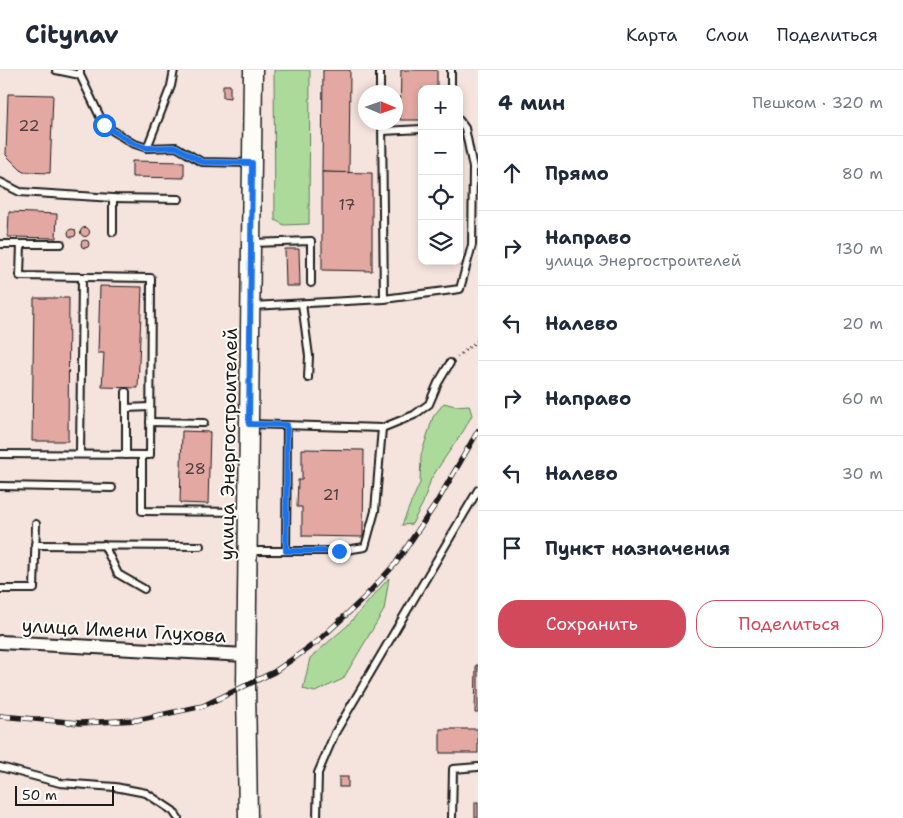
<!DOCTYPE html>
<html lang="ru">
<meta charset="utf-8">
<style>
:root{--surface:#fff;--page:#f6f6f7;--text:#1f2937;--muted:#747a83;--line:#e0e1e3;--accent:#d1495b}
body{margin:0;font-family:"Shantell Sans",sans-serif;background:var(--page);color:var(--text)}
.controls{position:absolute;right:15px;top:15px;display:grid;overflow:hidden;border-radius:10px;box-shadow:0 2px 8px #0003}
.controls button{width:45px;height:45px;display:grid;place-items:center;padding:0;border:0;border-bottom:1px solid var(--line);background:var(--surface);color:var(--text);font:25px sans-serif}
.compass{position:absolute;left:358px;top:15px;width:45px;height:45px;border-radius:50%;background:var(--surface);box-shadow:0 2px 8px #0003;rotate:92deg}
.scale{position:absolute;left:15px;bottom:12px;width:99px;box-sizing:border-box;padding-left:5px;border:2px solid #1c1c1c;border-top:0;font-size:14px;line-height:18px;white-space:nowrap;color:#1c1c1c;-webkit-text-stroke:4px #fdfcf7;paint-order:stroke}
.stop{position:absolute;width:15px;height:15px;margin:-11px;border:4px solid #1a73e8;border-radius:50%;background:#fff}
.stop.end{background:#1a73e8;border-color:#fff;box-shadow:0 1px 5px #0008}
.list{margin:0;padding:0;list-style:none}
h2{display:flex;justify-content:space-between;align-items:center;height:65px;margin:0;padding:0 20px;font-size:21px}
h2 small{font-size:16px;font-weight:400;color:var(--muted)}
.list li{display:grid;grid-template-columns:32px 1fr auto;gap:15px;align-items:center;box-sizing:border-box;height:75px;padding:0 20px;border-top:1px solid var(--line)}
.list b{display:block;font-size:19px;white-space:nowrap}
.list p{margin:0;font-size:16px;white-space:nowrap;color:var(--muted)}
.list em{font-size:16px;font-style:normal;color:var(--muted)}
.actions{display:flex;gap:10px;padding:15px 20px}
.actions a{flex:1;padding:11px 0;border:1px solid var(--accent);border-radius:20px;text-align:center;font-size:18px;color:var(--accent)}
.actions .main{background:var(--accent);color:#fff}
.icon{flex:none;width:28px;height:28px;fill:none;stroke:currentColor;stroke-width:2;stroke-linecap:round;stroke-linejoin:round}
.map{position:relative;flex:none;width:478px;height:748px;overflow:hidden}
header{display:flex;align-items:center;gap:30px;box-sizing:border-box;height:70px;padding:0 25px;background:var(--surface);border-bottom:1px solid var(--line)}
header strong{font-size:24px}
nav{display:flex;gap:28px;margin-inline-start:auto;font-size:18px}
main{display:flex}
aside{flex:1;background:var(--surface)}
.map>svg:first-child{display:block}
.green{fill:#abda9a;stroke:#647b5b}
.building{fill:#e3a8a2;stroke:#1c1c1c}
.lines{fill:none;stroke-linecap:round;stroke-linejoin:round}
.lane-casing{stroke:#1c1c1c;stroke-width:10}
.street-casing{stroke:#1c1c1c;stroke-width:16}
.secondary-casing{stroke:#1c1c1c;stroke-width:21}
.path{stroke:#1c1c1c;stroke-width:2.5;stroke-dasharray:1 4;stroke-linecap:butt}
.lane{stroke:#fdfcf7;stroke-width:6}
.street{stroke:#fdfcf7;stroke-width:12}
.secondary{stroke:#fdfcf7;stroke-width:18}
.rail-casing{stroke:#1c1c1c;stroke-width:5.5}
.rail{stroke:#fdfcf7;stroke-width:4;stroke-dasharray:11;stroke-linecap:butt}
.route{stroke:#1a73e8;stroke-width:6}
.labels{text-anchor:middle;stroke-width:4;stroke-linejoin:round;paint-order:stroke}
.number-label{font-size:16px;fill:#4e3f3e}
.street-label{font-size:19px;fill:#1c1c1c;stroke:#fdfcf7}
</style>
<header>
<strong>Citynav</strong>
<nav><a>Карта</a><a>Слои</a><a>Поделиться</a></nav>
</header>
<main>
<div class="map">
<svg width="478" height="748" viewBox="0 0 478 748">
<rect width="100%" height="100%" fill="#f5e3de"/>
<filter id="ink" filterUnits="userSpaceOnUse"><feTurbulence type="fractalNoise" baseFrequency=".02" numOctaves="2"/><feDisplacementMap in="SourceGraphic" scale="10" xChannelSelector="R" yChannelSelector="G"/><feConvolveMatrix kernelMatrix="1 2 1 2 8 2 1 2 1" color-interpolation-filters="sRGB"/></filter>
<g filter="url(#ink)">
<!-- green -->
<g class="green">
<polygon points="274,0 310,0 309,154 284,155 275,150"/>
<polygon points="444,333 455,336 469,335 472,345 464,360 442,392 431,409 423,433 412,454 402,455 410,435 420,413 421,385 433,347"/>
<polygon points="389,508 384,540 343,609 315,622 303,619 310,588 347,556"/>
</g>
<!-- building -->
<g class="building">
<polygon points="323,0 350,0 349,103 322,102"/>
<polygon points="401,0 437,0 437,19 422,19 422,50 400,50"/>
<polygon points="223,15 230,15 230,28 223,27"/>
<polygon points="8,24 53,25 50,103 23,102 6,85"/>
<polygon points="132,91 184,92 184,108 132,107"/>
<polygon points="322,102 372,103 372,201 322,200"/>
<polygon points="9,142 57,144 56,168 8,167"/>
<circle cx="85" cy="162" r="4.5"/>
<circle cx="72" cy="163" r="4"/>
<circle cx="85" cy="174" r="4"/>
<polygon points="285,179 299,179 300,216 286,216"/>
<polygon points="100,216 142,217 138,318 102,317 104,283 98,283"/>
<polygon points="34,228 69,228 68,371 32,371"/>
<polygon points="182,361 210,362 208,434 180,433"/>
<polygon points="302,379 364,380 363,467 302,466 302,437 297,437 298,410 302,410"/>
<polygon points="476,595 478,595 478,643 475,643"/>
<rect x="440" y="659" width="38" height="24"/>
<rect x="339" y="707" width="9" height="10"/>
<rect x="475" y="732" width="3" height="16"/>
</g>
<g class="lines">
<!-- lane casing -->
<g class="lane-casing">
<g id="lane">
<polyline points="56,0 80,5"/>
<polyline points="80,0 80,5 104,55 132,73 147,78 171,16 174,0"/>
<polyline points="380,0 380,22"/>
<polyline points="451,0 451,19"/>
<polyline points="382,52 384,229"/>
<polyline points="383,61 422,59"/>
<polyline points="147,78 176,77 202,92 251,93"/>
<polyline points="0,112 20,122 113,128 179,129"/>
<polyline points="113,162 113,128"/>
<polyline points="252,173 311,171 311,213"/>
<polyline points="0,174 61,174"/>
<polyline points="302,234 309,286 308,308"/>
<polyline points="252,236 384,229 460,219 472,175 473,98 465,58 459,50"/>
<polyline points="126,338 150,337"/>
<polyline points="150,352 204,353"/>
<polyline points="250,354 382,358 414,345 429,334 438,313 450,293"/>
<polyline points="0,384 150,385 151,208 20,206 21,174"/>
<polyline points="80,384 82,207"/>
<polyline points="126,385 126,322"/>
<polyline points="142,385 142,441 246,442"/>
<polyline points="0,416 112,418"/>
<polyline points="35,475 200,476"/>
<polyline points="104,475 118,504 144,519"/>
<polyline points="250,481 339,481 365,477 375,441 382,358"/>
<polyline points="286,481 287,355"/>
<polyline points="0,519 34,519 36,454"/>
<polyline points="0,697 60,713 115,717 146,723 173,741 178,748"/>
<polyline points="317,748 318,703 335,663 478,420"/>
<polyline points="452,748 453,699 478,697"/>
</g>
</g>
<!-- street casing -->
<g class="street-casing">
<polyline id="street" points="0,572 246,585"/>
</g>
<!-- secondary casing -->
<g class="secondary-casing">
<polyline id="secondary" points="248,748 246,616 253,0"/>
</g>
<!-- path -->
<polyline class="path" points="457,287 478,270"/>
<!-- lane -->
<use href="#lane" class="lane"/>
<!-- street -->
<use href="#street" class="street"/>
<!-- secondary -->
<use href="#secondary" class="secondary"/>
<!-- rail casing -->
<g class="rail-casing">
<polyline id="rail" points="0,646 80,653 137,650 203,636 274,602 317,572 363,529 396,493 437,432 478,361"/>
</g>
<!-- rail -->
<use href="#rail" class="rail"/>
</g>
</g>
<g class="lines" filter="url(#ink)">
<!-- route -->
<polyline class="route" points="104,55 132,73 147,78 176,77 202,92 252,93 249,354 287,355 286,481 339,481"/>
</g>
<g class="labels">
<!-- number labels -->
<g class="number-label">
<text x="29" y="61">22</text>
<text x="347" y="140">17</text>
<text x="195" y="404">28</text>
<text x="331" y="430">21</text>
</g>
<!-- street labels -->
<g class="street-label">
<text transform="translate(228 374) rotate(-89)" y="7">улица Энергостроителей</text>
<text transform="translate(124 560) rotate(3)" y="7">улица Имени Глухова</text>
</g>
</g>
</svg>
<div class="controls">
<button>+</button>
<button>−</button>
<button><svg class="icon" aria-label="locate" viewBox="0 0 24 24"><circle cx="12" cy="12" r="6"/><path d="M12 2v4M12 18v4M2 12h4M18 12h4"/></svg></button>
<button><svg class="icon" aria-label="layers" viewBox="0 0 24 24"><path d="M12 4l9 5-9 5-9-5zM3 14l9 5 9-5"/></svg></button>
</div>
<svg class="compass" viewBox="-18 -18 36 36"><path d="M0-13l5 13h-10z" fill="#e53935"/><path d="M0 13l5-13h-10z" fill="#747a83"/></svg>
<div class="scale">50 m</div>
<div class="stop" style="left:104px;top:55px"></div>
<div class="stop end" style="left:339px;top:481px"></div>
</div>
<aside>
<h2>4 мин<small>Пешком · 320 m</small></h2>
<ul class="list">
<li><svg class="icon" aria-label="ahead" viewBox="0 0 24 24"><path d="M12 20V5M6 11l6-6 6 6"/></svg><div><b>Прямо</b></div><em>80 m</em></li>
<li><svg class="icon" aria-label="right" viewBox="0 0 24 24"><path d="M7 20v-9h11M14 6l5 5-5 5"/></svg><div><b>Направо</b><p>улица Энергостроителей</p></div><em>130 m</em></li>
<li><svg class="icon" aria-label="left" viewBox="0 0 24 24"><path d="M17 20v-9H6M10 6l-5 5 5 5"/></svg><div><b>Налево</b></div><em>20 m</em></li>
<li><svg class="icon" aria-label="right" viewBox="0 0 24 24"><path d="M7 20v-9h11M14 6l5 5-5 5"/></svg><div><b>Направо</b></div><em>60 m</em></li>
<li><svg class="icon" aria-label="left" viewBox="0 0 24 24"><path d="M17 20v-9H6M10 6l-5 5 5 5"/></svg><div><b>Налево</b></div><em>30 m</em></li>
<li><svg class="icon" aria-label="arrive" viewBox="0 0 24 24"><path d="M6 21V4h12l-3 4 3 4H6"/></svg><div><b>Пункт назначения</b></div></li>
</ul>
<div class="actions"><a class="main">Сохранить</a><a>Поделиться</a></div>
</aside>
</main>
